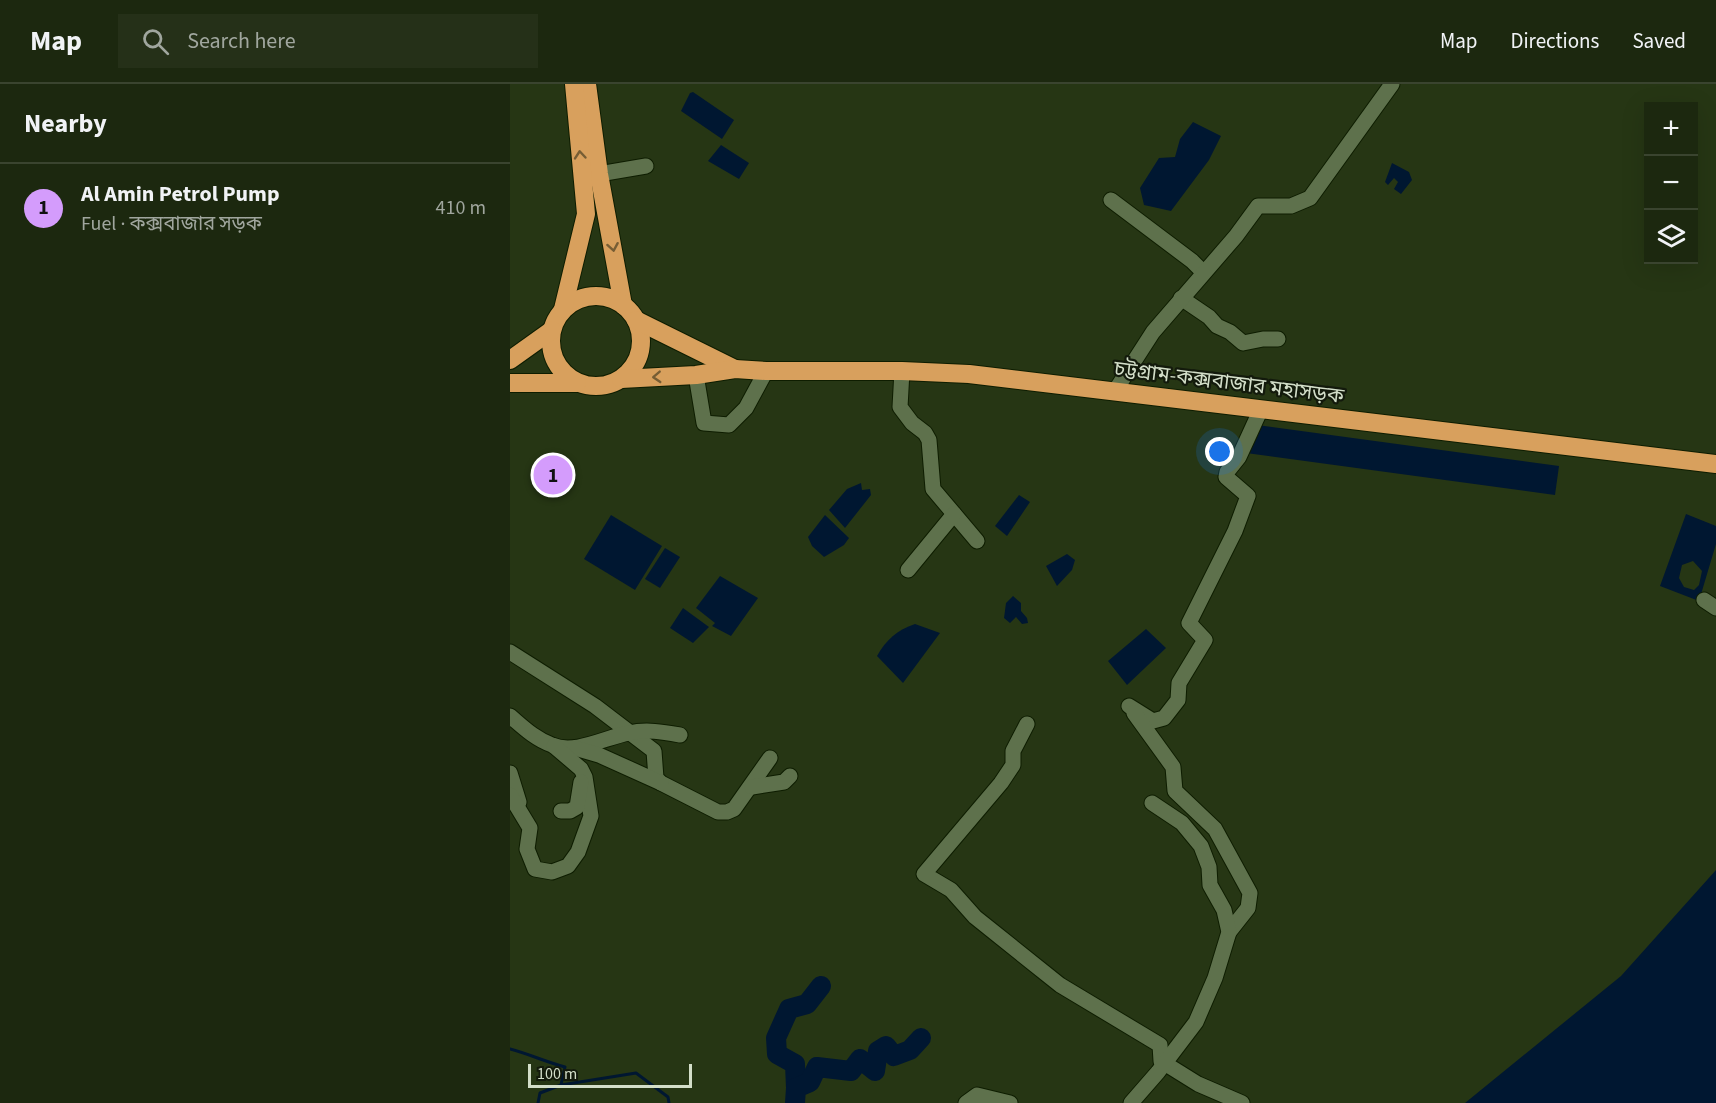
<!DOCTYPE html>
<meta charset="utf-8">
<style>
:root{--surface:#1c280f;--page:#253018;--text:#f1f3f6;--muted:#a0a69e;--line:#3a442f;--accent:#d49cfc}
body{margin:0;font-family:"Source Sans 3","Noto Sans Bengali",sans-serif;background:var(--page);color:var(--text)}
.controls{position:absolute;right:18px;top:18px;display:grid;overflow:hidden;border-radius:0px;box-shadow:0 6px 24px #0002}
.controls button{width:54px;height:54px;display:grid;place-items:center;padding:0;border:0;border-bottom:2px solid var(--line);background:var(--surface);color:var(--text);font:30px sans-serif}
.scale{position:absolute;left:18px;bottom:15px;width:164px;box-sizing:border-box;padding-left:6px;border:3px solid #d3dec9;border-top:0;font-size:16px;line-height:21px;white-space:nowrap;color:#d3dec9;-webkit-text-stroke:4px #131a0c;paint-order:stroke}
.you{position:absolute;left:710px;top:368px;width:21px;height:21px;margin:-15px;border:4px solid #fff;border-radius:50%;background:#1a73e8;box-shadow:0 0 0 9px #1a73e833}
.badge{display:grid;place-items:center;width:39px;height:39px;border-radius:50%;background:var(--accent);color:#111;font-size:20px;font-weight:700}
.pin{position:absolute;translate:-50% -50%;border:3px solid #fff;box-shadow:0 2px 6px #0006}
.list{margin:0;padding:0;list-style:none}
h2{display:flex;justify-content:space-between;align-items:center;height:78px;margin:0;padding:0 24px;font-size:26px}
h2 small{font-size:20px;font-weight:400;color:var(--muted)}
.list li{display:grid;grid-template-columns:39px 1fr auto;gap:18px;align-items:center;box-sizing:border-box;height:90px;padding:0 24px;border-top:2px solid var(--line)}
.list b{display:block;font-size:22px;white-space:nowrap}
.list p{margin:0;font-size:20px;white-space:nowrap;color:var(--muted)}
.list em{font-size:20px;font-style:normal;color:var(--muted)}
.icon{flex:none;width:33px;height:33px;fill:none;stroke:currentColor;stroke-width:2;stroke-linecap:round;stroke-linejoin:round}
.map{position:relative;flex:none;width:1206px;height:1019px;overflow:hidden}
header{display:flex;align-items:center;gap:36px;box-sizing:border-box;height:84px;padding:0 30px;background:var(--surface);border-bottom:2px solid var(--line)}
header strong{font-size:28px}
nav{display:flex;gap:33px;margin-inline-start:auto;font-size:21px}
.search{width:420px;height:54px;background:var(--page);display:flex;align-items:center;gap:15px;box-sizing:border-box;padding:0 21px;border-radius:0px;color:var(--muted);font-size:22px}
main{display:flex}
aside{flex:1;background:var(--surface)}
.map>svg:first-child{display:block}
.water{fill:#001731;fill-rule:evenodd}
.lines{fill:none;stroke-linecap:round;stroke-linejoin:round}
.stream{stroke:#001731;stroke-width:3}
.river{stroke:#001731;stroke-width:20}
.minor-casing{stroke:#0e1d00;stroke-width:17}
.highway-casing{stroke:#0e1d00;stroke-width:20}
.minor{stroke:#5e714c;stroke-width:15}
.highway{stroke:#d8a05d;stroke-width:18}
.oneway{stroke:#765d34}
.labels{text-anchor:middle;stroke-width:4.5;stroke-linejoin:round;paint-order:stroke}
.street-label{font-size:21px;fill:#d3dec9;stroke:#131a0c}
</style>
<header>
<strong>Map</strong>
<div class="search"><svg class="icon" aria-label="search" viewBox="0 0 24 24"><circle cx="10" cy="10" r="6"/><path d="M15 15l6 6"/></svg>Search here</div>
<nav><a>Map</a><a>Directions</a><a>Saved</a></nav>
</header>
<main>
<aside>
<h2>Nearby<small></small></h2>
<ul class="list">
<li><span class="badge">1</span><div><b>Al Amin Petrol Pump</b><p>Fuel · কক্সবাজার সড়ক</p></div><em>410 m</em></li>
</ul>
</aside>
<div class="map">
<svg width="1206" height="1019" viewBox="0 0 1206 1019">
<rect width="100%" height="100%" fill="#263614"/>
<!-- water -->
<g class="water">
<polygon points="183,8 224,36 212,55 171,27 180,9"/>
<polygon points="683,38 711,52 699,76 661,127 634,121 630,104 649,74 665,73 670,55"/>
<polygon points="211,61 239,79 229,95 198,77"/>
<polygon points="882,79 899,88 902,96 891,110 884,105 888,98 884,94 878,101 875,98"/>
<polygon points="747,341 1049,382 1045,411 736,369"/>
<polygon points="351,399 352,406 360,405 361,411 335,444 319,426 337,405"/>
<polygon points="509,411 520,418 497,452 485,442"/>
<path d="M1176 430 1206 442V460L1189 517 1150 502ZM1183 477 1192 487 1189 501 1184 506 1174 503 1169 494 1172 481Z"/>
<polygon points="101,431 152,462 125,506 74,475"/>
<polygon points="315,431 339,454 334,461 314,473 302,462 298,453"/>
<polygon points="155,464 170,473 150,504 135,495"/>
<polygon points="557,470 565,476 562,486 547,502 536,482"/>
<polygon points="210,492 248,514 221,552 202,542 205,539 186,524"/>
<polygon points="503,512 511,519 511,527 517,534 518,539 512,540 506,533 500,539 494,534 496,519"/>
<polygon points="173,524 199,543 183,559 160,544"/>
<path d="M405 540 430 549 393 599 367 572C376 556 387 546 405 540Z"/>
<polygon points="636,545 656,564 617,601 598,577"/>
<polygon points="1206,786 1206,1019 955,1019 1111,892"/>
</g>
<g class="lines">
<!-- stream -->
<g class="stream">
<path d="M0 965C19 970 36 978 55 983L51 1001"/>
<polyline points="28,1019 30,1009 51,1001 126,989 158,1013 159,1019"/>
</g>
<!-- river -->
<g class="river">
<polyline points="286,1004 285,980 267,970 266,954 279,925 297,920 311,902"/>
<polyline points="285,1019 286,1004 300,998 307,983 341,987 350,975 365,987 368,967 376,962 384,972 400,966 411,954"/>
</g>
<!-- minor casing -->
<g class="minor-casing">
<g id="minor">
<polyline points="89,90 136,82"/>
<polyline points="601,116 682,177 693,188"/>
<polyline points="671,214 699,233 707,242 720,248 733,259 753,255 768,255"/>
<polyline points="392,287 390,323 402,339 415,349 419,356 423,405 467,457"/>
<polyline points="186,291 194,339 219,341 236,324 256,287"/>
<polyline points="605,307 643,248 726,152 748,122 781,122 800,114 882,0"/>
<polyline points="398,486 444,430"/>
<polyline points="1194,516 1206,524"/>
<polyline points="0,568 85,622 144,667 146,694 151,699 208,728 217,728 224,725 260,674"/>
<polyline points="619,622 643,637 654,634 668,616 669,599 695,556 679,539 725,447 738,412 716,393 717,388 729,373 751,325"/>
<polyline points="624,629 663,683 665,707 705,745 740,809 738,824 719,848"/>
<path d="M0 632C13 643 25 655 42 661 65 671 96 653 119 649 136 645 153 648 170 651"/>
<polyline points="517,640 503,667 503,681 491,699 414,790 441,806 465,833 550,901 650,961 651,977 688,1000 732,1019"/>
<polyline points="65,664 89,671 151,699"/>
<polyline points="0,689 9,718"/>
<polyline points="242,703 274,698 280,692"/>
<polyline points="0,711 20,744 17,765 25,785 42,788 58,782 68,768 81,732 75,693 71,685 44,662"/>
<polyline points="51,727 60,727 67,723 71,698"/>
<polyline points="456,1019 467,1011 500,1019"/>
<polyline points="621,1019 648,988 686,938 705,894 719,848 714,826 700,801 699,783 691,762 672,739 642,719"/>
</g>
</g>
<!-- highway casing -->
<g class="highway-casing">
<g id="highway">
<polyline points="77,0 89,90 113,221"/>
<circle cx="86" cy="257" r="45"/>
<polyline points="53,225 76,130 64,0"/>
<polyline points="126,236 225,285"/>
<polyline points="0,276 42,246"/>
<polyline points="111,295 186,291 225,285 256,287 392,287 459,290 1206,380"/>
<polyline points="0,299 67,299"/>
</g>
</g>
<!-- minor -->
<use href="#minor" class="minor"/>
<!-- highway -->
<use href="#highway" class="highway"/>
</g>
<!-- one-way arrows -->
<defs><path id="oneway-chevron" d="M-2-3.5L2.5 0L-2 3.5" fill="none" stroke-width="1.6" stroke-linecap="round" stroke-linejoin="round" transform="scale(1.5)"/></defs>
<g class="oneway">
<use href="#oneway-chevron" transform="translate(70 71) rotate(-95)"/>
<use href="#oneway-chevron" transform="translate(103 163) rotate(80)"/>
<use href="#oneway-chevron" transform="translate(147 293) rotate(177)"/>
</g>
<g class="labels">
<!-- street labels -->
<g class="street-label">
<text transform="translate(719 298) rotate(7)" y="7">চট্টগ্রাম-কক্সবাজার মহাসড়ক</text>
</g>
</g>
</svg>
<div class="controls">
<button>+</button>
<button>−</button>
<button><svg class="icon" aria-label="layers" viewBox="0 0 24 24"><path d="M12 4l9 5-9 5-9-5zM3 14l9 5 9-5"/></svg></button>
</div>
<div class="scale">100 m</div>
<div class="you"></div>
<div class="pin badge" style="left:43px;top:391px">1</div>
</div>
</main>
